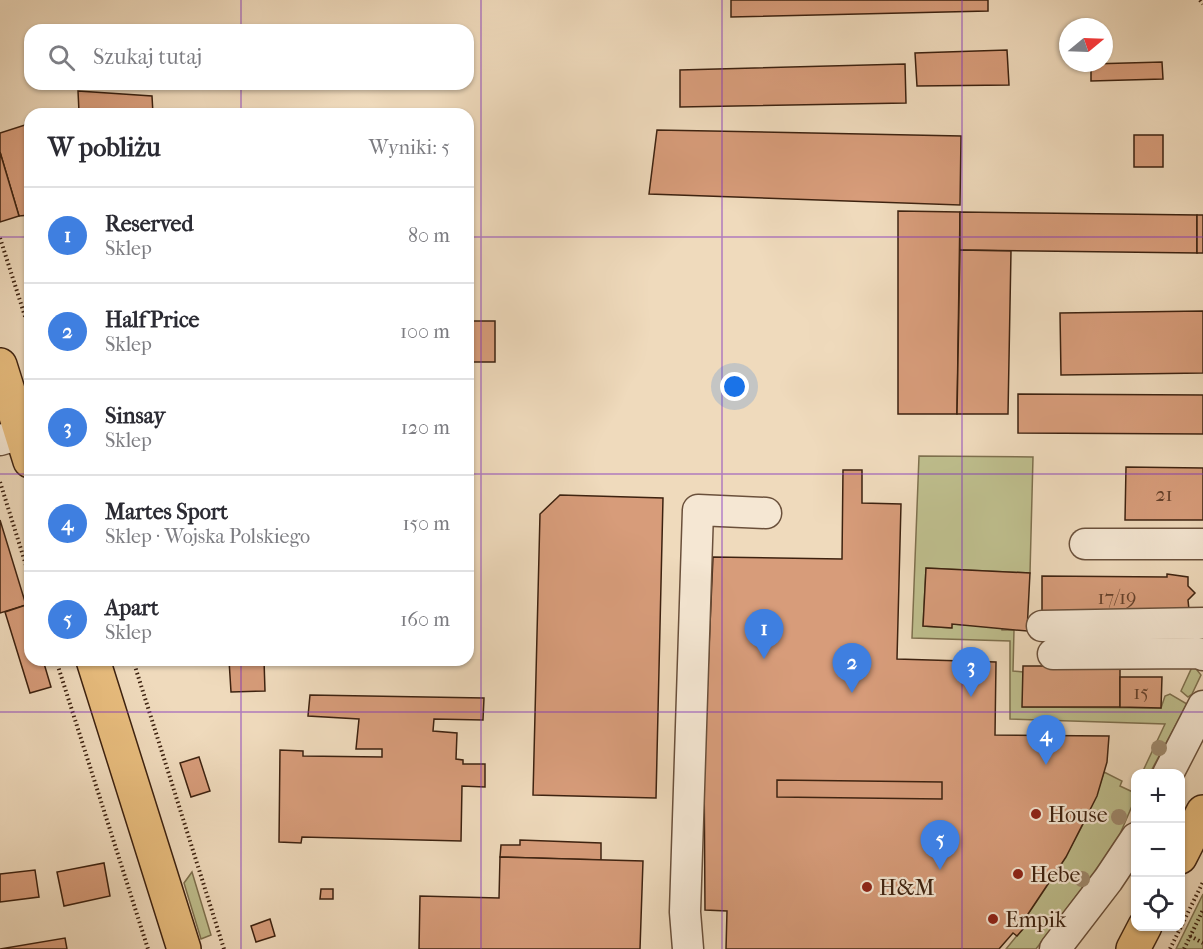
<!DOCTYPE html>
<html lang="pl">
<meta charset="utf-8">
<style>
:root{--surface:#fff;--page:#f7f7f7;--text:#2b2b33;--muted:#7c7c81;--line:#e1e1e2;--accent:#111827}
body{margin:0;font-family:"IM FELL French Canon",serif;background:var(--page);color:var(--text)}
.controls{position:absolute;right:18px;bottom:18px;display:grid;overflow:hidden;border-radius:12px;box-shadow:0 2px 4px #0004}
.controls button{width:54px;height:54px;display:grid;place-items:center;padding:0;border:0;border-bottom:2px solid var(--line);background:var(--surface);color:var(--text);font:30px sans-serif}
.compass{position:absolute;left:1059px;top:18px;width:54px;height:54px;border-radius:50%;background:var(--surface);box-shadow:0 2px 4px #0004;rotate:71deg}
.you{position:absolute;left:735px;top:387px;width:21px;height:21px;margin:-15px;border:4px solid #fff;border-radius:50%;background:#1a73e8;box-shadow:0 0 0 9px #1a73e833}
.badge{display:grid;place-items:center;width:39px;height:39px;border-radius:50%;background:var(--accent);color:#fff;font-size:20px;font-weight:700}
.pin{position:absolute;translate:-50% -50px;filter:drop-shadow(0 2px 3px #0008)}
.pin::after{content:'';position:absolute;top:32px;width:21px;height:18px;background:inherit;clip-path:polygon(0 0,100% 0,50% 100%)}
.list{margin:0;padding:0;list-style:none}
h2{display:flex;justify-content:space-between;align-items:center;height:78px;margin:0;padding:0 24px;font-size:26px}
h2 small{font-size:20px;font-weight:400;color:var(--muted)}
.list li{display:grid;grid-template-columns:39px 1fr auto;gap:18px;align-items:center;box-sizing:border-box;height:96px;padding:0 24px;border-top:2px solid var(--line)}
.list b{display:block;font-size:22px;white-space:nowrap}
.list p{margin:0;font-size:20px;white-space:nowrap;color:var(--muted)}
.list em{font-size:20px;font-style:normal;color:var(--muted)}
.icon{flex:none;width:33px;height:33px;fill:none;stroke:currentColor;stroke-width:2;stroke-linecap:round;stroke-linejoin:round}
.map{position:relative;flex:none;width:1203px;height:949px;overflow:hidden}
.search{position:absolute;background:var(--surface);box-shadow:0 2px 4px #0004;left:24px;top:24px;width:450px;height:66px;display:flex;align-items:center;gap:15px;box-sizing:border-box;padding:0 21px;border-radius:18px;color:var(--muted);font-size:22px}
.panel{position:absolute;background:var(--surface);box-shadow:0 2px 4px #0004;left:24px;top:108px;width:450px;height:558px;border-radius:18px}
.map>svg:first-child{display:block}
.green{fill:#bebe8d;stroke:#7e704e;stroke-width:1.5}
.building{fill:#d79c7a;stroke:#3d2210;stroke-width:1.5}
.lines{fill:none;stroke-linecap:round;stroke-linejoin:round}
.minor-casing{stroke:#6a503b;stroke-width:33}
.major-casing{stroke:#3d2210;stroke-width:36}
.path{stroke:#3d2210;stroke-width:4;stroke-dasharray:1.5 3;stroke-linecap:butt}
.minor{stroke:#f5e7d3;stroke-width:30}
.major{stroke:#e8bd7e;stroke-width:33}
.tree{fill:#9f8a6e}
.grid{fill:none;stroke:#7b2cbf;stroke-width:1.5;stroke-opacity:0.55}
.poi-dot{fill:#8f2418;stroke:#f5e7d3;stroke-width:2}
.labels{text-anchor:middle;stroke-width:4.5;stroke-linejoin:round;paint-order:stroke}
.number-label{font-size:20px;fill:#64402a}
.poi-label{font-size:22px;fill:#3d2210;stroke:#f5e7d3;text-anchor:start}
</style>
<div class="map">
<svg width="1203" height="949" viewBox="0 0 1203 949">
<rect width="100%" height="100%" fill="#efdabc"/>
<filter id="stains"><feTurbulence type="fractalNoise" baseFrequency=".00333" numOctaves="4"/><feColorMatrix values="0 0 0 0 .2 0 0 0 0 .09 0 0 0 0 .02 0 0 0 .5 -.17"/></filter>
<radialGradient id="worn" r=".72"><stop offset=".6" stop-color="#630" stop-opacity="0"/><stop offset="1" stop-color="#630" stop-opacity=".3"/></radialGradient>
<!-- green -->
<g class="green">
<polygon points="919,456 1033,457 1030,573 926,568 923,626 951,628 952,624 1002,627 1002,630 1014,630 1013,671 1023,672 1023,707 1161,708 1165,696 1170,694 1187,704 1150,773 1142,773 1165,724 1010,719 1010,641 912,638"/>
<polygon points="1193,665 1201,675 1192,694 1188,697 1181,691"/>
<path d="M1104 772 1122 781 1120 786 1135 793V799L1120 834 1101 863 1036 949H1006L1029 921 1026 917C1057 872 1088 825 1104 772Z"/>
<polygon points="192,872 211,935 201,939 184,883"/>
<polygon points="1203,894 1203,949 1176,949"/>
</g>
<!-- building -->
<g class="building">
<polygon points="731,0 988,0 988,11 731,17"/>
<polygon points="1007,50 1009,85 917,86 915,53"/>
<polygon points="1162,62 1163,79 1091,81 1091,64"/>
<polygon points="905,64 906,103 680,107 680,70"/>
<polygon points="78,91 152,96 153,114 79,112"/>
<polygon points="28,124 30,215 19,216 0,152 0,133"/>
<polygon points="657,130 961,136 960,205 649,194"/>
<rect x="1134" y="135" width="29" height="32"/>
<polygon points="0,152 19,216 0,222"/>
<polygon points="898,211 960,212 957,414 898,414"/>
<polygon points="960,212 1197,215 1197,253 960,250"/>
<rect x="1197" y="215" width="6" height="38"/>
<polygon points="960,250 1011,251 1008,414 957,414"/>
<polygon points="1203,311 1203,373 1061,375 1060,313"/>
<polygon points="468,321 495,321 495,362 470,362 469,457"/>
<polygon points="1018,394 1203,395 1203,434 1018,433"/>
<polygon points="1126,467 1203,468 1203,520 1125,520"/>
<polygon points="843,470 862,470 862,503 901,504 897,659 996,662 995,735 1109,736 1107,762 1097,796 1066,857 1026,917 1030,921 1017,936 1013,933 999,949 726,949 727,911 705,910 704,761 713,557 842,559"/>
<polygon points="560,495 663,498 656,798 533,795 540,514"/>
<polygon points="0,520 26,605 0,613"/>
<polygon points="926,568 1030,573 1027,631 952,624 952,628 923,626"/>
<polygon points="1167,574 1188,577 1188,586 1195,593 1188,600 1189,610 1042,612 1042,576 1167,577"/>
<polygon points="26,605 30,617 30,660 43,660 51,687 30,693 5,612"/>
<polygon points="229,660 264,660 265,691 231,692"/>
<polygon points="280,660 421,660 421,663 280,664"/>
<polygon points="1023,666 1120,666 1120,707 1022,707"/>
<polygon points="1120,677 1162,677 1161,708 1120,707"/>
<polygon points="310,695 484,698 483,720 434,719 433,731 457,733 456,759 463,760 463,764 485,764 485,787 462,786 461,841 302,837 301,843 279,842 280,750 303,751 303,756 382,757 382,749 356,749 359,719 308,716"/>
<polygon points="199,757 210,791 191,797 180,763"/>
<polygon points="777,780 942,782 942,799 777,797"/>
<polygon points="520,840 601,843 601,860 500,857 501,845 520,845"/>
<polygon points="500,857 643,861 640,949 419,949 420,896 499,898"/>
<polygon points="104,863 110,896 64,906 57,872"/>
<polygon points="35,870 39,897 0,902 0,874"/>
<polygon points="321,889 333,889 333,899 320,899"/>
<polygon points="270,919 275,936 256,942 251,926"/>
<polygon points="65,938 67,949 0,949"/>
</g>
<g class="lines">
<!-- minor casing -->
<g class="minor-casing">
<g id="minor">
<polyline points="0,440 21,434"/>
<polyline points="1085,544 1203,544"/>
<polyline points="1042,626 1203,623"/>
<polyline points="1053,654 1199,653 1203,655"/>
<polyline points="1168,774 1203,706"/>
<polyline points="688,949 685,912 698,510 766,513"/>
<polyline points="1055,949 1108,880 1136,838"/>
</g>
</g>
<!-- major casing -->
<g class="major-casing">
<g id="major">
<polyline points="0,365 30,461"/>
<polyline points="93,660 184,949"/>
<polyline points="1180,857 1203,812"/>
<polyline points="1133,949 1145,926"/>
</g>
</g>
<!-- path -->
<g class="path">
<polyline points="1200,0 1203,4"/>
<polyline points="0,238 30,332"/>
<polyline points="0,482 30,578"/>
<polyline points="56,660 148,949"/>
<polyline points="133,660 224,949"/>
<polyline points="1190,936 1203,943"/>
<polyline points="1170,949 1203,882"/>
<polyline points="1184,949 1203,910"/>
</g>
<!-- minor -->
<use href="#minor" class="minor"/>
<!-- major -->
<use href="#major" class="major"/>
</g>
<!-- trees -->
<g class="tree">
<circle cx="1159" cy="748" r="8"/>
<circle cx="1119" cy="817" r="8"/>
<circle cx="1082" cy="879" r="8"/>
</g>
<!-- grid -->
<path class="grid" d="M241 0V30M481 0V949M722 0V949M962 0V949M241 84V114M0 237H30M468 237H1203M0 474H30M468 474H1203M241 660V949M0 712H1203"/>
<!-- markers -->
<g class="poi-dot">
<circle cx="1036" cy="814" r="6"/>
<circle cx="1018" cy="874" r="6"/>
<circle cx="867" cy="887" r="6"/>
<circle cx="993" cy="919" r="6"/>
</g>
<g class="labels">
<!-- number labels -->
<g class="number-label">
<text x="1164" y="501">21</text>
<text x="1117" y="604">17/19</text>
<text x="1141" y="699">15</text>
</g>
<!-- poi labels -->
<g class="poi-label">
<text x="1048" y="822">House</text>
<text x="1030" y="882">Hebe</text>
<text x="879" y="895">H&amp;M</text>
<text x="1005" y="927">Empik</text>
</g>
</g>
<rect width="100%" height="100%" filter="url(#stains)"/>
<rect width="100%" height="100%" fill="url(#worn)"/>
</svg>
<div class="controls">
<button>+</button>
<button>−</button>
<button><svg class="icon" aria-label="locate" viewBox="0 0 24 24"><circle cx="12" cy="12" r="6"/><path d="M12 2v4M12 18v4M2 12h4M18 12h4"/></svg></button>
</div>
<svg class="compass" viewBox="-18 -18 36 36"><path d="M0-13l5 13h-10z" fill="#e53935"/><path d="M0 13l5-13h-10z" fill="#7c7c81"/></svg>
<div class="you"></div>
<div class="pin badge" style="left:764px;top:659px;background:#3f7fe0">1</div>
<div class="pin badge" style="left:852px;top:693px;background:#3f7fe0">2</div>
<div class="pin badge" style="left:971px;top:697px;background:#3f7fe0">3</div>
<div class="pin badge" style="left:1046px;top:765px;background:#3f7fe0">4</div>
<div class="pin badge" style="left:940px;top:870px;background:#3f7fe0">5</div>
<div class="search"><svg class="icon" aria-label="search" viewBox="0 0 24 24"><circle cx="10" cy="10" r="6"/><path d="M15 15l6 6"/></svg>Szukaj tutaj</div>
<section class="panel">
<h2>W pobliżu<small>Wyniki: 5</small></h2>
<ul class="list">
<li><span class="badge" style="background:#3f7fe0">1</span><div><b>Reserved</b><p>Sklep</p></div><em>80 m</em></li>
<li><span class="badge" style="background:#3f7fe0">2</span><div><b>HalfPrice</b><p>Sklep</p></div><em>100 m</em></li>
<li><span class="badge" style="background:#3f7fe0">3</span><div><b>Sinsay</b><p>Sklep</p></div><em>120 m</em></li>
<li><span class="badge" style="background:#3f7fe0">4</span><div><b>Martes Sport</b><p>Sklep · Wojska Polskiego</p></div><em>150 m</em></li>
<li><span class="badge" style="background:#3f7fe0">5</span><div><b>Apart</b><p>Sklep</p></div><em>160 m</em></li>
</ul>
</section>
</div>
